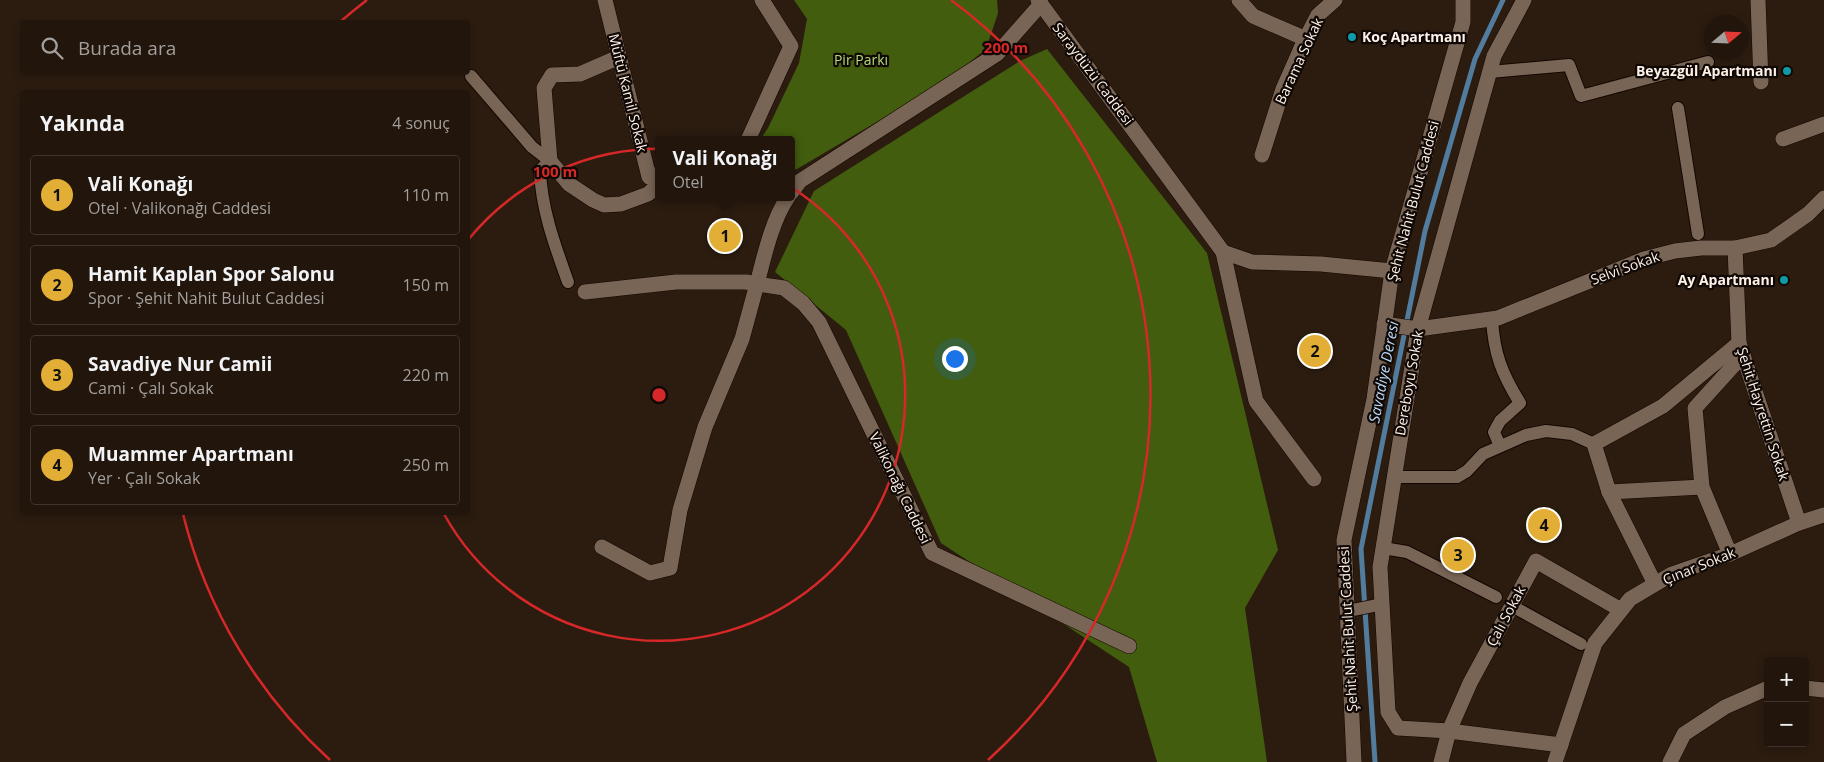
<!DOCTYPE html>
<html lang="tr">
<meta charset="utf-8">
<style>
:root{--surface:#21150c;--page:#2d221a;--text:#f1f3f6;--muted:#a29f9d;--line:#3e342d;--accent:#e3ae35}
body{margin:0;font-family:"Open Sans",sans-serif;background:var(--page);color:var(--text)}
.controls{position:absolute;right:15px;bottom:15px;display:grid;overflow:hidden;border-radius:5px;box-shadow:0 2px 8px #0003}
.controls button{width:45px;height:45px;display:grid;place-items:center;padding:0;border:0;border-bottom:1px solid var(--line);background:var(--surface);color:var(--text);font:25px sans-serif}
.compass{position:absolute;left:1704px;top:15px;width:45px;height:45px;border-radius:50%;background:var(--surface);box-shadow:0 2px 8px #0003;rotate:71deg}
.you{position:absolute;left:954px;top:358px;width:18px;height:18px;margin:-12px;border:4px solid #fff;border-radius:50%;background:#1a73e8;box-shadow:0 0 0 8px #1a73e833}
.badge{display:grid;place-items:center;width:32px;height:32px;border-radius:50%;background:var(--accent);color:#111;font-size:16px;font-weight:700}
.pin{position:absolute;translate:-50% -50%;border:2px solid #fff;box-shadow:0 1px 5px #0006}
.popup{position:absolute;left:655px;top:136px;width:140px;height:65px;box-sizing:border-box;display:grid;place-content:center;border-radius:5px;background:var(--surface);filter:drop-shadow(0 1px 4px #0005);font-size:16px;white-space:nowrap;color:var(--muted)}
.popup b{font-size:19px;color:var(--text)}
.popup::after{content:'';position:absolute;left:50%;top:100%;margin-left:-10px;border:10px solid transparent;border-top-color:var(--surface)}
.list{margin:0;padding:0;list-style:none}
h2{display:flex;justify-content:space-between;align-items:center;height:65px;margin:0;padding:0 20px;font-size:21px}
h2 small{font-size:16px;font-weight:400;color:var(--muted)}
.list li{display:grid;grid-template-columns:32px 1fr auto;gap:15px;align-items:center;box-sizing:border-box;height:80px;margin:0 10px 10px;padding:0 10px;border:1px solid var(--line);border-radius:5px}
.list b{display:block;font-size:19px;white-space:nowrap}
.list p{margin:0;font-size:16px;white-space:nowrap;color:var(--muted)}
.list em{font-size:16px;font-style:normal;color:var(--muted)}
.icon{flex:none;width:28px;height:28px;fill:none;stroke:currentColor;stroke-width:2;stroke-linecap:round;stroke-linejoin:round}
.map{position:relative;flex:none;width:1824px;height:762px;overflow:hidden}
.search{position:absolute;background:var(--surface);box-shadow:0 2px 8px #0003;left:20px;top:20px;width:450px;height:55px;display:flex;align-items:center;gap:12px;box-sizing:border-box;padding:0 18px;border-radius:5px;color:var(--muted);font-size:19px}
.panel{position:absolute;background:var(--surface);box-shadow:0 2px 8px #0003;left:20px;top:90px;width:450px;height:425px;border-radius:5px}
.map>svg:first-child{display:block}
.forest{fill:#425d0d}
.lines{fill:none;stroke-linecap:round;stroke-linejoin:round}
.stream{stroke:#527c9e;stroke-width:5}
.pedestrian-casing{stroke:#140600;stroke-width:14}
.minor-casing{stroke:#140600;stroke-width:16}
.tertiary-casing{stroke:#140600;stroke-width:16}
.pedestrian{stroke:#786556;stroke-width:12}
.minor{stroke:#786556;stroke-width:15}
.tertiary{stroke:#786556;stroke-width:15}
.ring{fill:none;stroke:#d62828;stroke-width:2.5}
.culture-dot{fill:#0f9aa8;stroke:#0f0804;stroke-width:2}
.labels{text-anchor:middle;stroke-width:4.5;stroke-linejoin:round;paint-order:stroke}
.poi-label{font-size:14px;font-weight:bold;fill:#fdf1e8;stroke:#0f0804;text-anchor:end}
.park-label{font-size:14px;fill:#b3dd78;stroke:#0f0804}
.street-label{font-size:14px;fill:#fdf1e8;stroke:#0f0804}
.water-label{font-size:15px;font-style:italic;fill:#bbdafa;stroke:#0f0804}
.centre{fill:#d62828;stroke:#0f0804;stroke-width:2.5}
.ring-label{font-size:15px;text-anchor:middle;font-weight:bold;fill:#d62828;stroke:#0f0804;stroke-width:4.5;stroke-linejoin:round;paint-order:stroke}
</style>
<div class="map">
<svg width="1824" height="762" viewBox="0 0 1824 762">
<rect width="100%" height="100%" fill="#2c1c10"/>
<!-- forest -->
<g class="forest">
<polygon points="794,0 997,0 998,13 986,49 948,80 797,169 791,170 791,140 760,140 768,128 799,63 807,19"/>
<polygon points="1047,49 1207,253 1278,550 1245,608 1267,762 1157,762 1129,667 941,543 846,330 775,272 814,191 1020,61"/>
</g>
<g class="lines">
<!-- stream -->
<polyline class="stream" points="1375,762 1361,549 1425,231 1475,59 1503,0"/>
<!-- pedestrian casing -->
<g class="pedestrian-casing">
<g id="pedestrian">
<polyline points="1490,72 1569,65 1581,96 1708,62"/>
<path d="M471 76 532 147 550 161 540 170C541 208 555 246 568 282"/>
<polyline points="1678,108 1698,234"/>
<path d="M1492 319C1494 354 1502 374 1520 403L1500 421 1494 432 1500 446"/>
<polyline points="1393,477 1457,477 1467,471 1483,454 1526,435 1546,431 1572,434 1594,444"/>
<polyline points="1383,548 1407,552 1496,597"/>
<polyline points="1512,606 1581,644"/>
<polyline points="1348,611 1383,604"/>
</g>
</g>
<!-- minor casing -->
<g class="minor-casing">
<g id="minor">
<polyline points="605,0 649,177 659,174"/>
<polyline points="1239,0 1253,16 1306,39"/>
<polyline points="1524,0 1494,56 1418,329 1380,567 1388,712 1398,728 1449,731 1561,745"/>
<polyline points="1758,0 1761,82"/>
<polyline points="619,57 580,74 552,75 544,88 550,161 569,184 593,200 604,205 621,204 648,194 659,184"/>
<polyline points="1783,139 1824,124"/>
<polyline points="748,140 791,46 762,0"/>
<polyline points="1262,155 1283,89 1302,46 1318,15 1335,0"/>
<polyline points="1735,248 1739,343 1799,523 1824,515"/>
<polyline points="1223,252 1256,401 1314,479"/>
<polyline points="585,292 676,282 746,282 757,284"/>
<polyline points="1384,324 1418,329 1498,318 1644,259 1675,251 1701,248 1735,248 1771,240 1808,214 1824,198"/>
<polyline points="1702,487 1609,492 1594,444 1663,406 1739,343"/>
<polyline points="1609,492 1655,584"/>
<polyline points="1730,554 1702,487 1695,408 1743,355"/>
<polyline points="1805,688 1824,690"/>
<polyline points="1441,762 1449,731 1470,683 1536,561 1621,610"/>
<polyline points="1555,762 1595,643 1630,599 1672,574 1730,554 1799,523"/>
<polyline points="1670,762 1684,734 1725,707 1768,688"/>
</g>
</g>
<!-- tertiary casing -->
<g class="tertiary-casing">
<g id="tertiary">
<polyline points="1038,0 1223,252 1252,262 1321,264 1392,271"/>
<polyline points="791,193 800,181 997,54 1041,4"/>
<path d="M788 197C772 220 764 257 757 284L784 288 803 303 819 322 932 553 1129 646"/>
<polyline points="602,547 650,573 670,568 680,510 705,427 742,339 757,284"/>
<polyline points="1354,762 1344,540 1374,399 1392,271 1463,22 1463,0"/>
</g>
</g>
<!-- pedestrian -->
<use href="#pedestrian" class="pedestrian"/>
<!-- minor -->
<use href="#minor" class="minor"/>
<!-- tertiary -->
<use href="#tertiary" class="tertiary"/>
</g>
<!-- distance rings -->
<g class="ring">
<path d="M468 240A246 246 0 1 1 444 514"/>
<path d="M330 760A491 491 0 0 1 183 514M340 22A491 491 0 0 1 367 0M951 0A491 491 0 0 1 988 760"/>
</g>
<!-- markers -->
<g class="culture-dot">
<circle cx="1352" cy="37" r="5"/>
<circle cx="1787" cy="71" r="5"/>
<circle cx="1784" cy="280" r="5"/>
</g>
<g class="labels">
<!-- poi labels -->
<g class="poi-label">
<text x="1362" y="42" text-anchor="start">Koç Apartmanı</text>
<text x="1777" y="76">Beyazgül Apartmanı</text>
<text x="1774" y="285">Ay Apartmanı</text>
</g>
<!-- park labels -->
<g class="park-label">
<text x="861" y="65">Pir Parkı</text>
</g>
<!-- street labels -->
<g class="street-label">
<text transform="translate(1299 61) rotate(-65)" y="5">Barama Sokak</text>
<text transform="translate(1093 74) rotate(53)" y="5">Saraydüzü Caddesi</text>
<text transform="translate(628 93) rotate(76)" y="5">Müftü Kamil Sokak</text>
<text transform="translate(1413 201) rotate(-75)" y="5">Şehit Nahit Bulut Caddesi</text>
<text transform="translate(1625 268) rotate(-20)" y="5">Selvi Sokak</text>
<text transform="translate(1409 383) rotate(-80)" y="5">Dereboyu Sokak</text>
<text transform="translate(1763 414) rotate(72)" y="5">Şehit Hayrettin Sokak</text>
<text transform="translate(900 488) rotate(64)" y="5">Valikonağı Caddesi</text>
<text transform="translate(1699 566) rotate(-22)" y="5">Çınar Sokak</text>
<text transform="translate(1506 616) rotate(-62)" y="5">Çalı Sokak</text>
<text transform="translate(1348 629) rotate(-93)" y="5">Şehit Nahit Bulut Caddesi</text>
</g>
<!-- water labels -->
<g class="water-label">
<text transform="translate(1384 372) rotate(-79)" y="5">Savadiye Deresi</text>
</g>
</g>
<circle cx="659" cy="395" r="8" class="centre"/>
<g class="ring-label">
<text x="1006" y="53">200 m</text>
<text x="555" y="177">100 m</text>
</g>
</svg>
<div class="controls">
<button>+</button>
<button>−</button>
</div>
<svg class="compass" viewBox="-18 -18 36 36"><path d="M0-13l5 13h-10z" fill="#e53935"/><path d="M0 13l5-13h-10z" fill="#a29f9d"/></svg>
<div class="you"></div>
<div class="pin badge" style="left:725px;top:236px">1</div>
<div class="popup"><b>Vali Konağı</b>Otel</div>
<div class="pin badge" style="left:1315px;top:351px">2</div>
<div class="pin badge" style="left:1458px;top:555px">3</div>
<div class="pin badge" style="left:1544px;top:525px">4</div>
<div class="search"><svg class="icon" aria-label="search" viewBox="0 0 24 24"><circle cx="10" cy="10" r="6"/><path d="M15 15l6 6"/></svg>Burada ara</div>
<section class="panel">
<h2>Yakında<small>4 sonuç</small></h2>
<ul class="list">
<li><span class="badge">1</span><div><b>Vali Konağı</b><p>Otel · Valikonağı Caddesi</p></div><em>110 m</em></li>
<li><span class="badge">2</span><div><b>Hamit Kaplan Spor Salonu</b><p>Spor · Şehit Nahit Bulut Caddesi</p></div><em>150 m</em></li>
<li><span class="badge">3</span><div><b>Savadiye Nur Camii</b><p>Cami · Çalı Sokak</p></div><em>220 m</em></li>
<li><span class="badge">4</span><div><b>Muammer Apartmanı</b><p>Yer · Çalı Sokak</p></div><em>250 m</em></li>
</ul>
</section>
</div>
